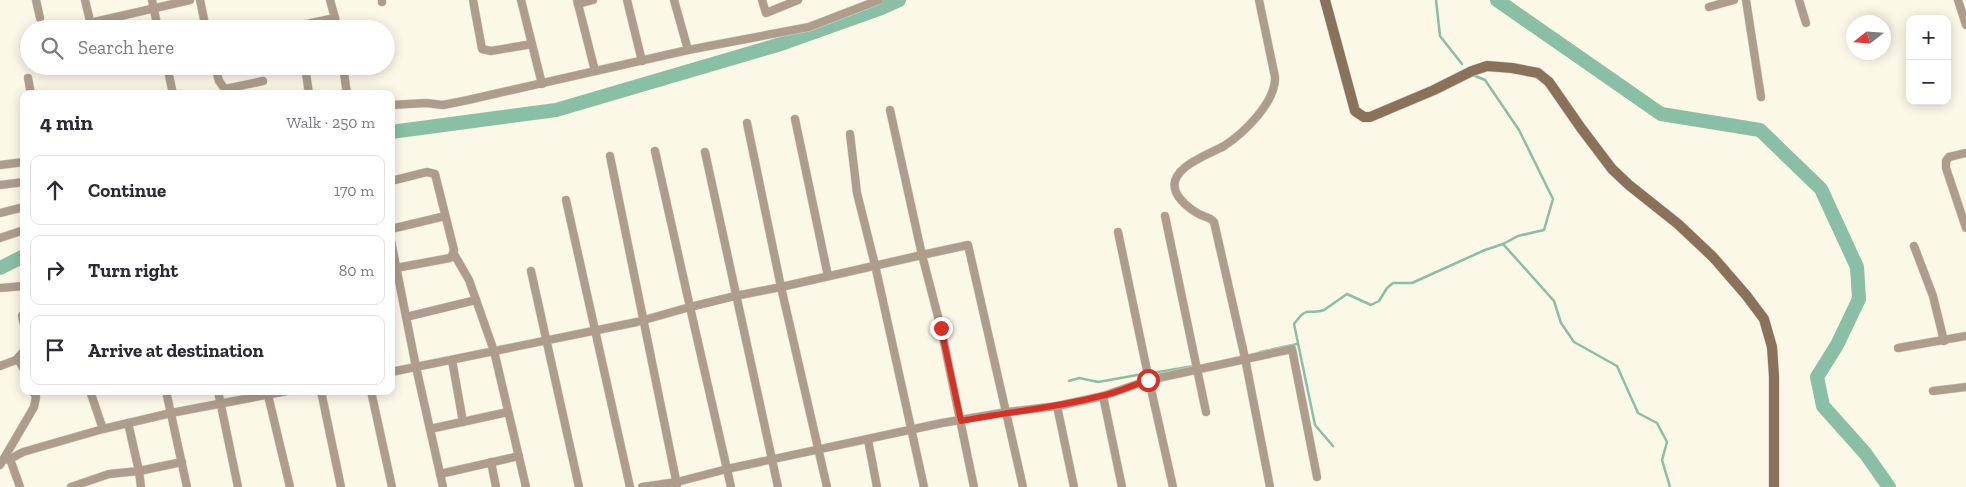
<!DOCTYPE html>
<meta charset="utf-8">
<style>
:root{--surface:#fff;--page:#f7f7f7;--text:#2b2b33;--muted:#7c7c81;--line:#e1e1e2}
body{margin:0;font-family:"Zilla Slab",serif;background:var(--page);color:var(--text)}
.controls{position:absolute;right:15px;top:15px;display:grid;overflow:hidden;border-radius:10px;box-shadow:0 2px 12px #0003}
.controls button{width:45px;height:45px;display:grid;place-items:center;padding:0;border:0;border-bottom:1px solid var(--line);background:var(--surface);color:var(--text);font:25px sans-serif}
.compass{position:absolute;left:1846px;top:15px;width:45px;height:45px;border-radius:50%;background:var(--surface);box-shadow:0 2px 12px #0003;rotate:253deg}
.stop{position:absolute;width:15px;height:15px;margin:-11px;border:4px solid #d93025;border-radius:50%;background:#fff}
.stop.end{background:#d93025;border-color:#fff;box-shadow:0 1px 5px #0008}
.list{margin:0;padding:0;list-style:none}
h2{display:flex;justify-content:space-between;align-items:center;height:65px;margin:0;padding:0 20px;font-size:21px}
h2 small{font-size:16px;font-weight:400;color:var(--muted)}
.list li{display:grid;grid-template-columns:32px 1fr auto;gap:15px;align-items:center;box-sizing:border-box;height:70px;margin:0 10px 10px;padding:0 10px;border:1px solid var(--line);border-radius:10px}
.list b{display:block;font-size:19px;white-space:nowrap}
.list em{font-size:16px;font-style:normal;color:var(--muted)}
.icon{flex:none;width:28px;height:28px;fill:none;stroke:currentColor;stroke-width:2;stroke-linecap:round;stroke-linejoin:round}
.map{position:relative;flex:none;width:1966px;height:487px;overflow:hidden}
.search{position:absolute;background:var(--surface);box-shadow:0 2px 12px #0003;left:20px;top:20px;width:375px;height:55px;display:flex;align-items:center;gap:12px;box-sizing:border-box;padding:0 18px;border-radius:28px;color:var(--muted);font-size:19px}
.panel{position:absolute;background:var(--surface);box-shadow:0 2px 12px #0003;left:20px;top:90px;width:375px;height:305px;border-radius:10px}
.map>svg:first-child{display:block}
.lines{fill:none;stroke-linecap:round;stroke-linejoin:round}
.stream{stroke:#89bfa5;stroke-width:2.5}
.river{stroke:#89bfa5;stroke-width:14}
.street-casing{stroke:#d5d2c4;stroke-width:9}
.secondary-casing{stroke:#d5d2c4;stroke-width:11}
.street{stroke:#ae9d8d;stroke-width:8}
.secondary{stroke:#8a725a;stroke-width:10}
.route{stroke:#d93025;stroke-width:6}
</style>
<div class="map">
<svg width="1966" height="487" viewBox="0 0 1966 487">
<rect width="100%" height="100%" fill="#fbf8e8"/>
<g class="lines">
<!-- stream -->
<g class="stream">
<polyline points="1436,0 1440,36 1462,64"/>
<polyline points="1503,244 1554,301 1561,323 1574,342 1617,366 1638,413 1657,423 1667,442 1662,460 1670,487"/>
<polyline points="1260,352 1297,344"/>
<polyline points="1152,373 1194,366"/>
<polyline points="1069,381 1079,378 1098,382 1143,374"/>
<path d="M1333 446 1315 425 1294 324C1309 304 1307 316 1324 310L1347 294 1371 305 1379 301 1387 288 1393 283H1412L1485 250 1503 244 1518 236 1544 230 1553 199 1519 130 1485 80 1473 75"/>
</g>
<!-- river -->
<g class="river">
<polyline points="1497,0 1661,114 1760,130 1821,189 1857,267 1859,299 1837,345 1817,377 1823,406 1865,453 1889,487"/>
<polyline points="391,132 556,110 781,44 879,9 899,0"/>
<polyline points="0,268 24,256"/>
</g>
<!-- street casing -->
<g class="street-casing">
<g id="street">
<polyline points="36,0 40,18"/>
<polyline points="85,0 92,29"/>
<polyline points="152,0 158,29"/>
<polyline points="200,0 206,29"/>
<polyline points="382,0 382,2"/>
<polyline points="473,0 482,49 491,51 532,44"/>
<polyline points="521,0 542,84"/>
<polyline points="577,0 595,71"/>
<polyline points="627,0 642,61"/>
<polyline points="674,0 688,50"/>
<polyline points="762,0 766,13 798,0"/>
<path d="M1259 0 1275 77C1276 102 1244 133 1224 146 1210 154 1166 168 1176 192 1179 200 1190 209 1197 213 1203 217 1209 216 1214 222L1245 358 1270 487"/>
<polyline points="1746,0 1761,97"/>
<polyline points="1799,0 1806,23"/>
<polyline points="1958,0 1966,25"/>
<polyline points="578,4 593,0"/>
<polyline points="1709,7 1734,0"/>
<polyline points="335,18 337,29"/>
<polyline points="90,23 190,0"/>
<polyline points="283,29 335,18 330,0"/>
<polyline points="167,66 173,94"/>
<polyline points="215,66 219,81 227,92"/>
<polyline points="305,66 309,94"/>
<polyline points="343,66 347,94"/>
<polyline points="28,78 31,94"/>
<polyline points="225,89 263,81"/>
<polyline points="391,105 426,103 443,105 468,100 688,50 809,27 879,0"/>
<polyline points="890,110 922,255 968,245 1023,487"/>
<polyline points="795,119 828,276"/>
<polyline points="747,123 781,287 827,487"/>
<polyline points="850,134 857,193 875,265 924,487"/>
<polyline points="655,151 690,307 735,296 781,287 922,255 941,328 974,487"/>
<polyline points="705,152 778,487"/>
<polyline points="1966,153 1949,157 1946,161 1946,168 1966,228"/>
<polyline points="610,156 677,485"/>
<polyline points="0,165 24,162"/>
<polyline points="391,181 427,172 435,174 454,250 452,256 450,258 396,268"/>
<polyline points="0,185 24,182"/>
<polyline points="566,200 630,487"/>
<polyline points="0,213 24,207"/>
<polyline points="1165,216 1206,412"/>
<polyline points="391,229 445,216"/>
<polyline points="1118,232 1149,380 1173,487"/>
<polyline points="0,238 24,230"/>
<polyline points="391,241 416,367 443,487"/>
<polyline points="1914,246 1933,296 1944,341"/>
<polyline points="454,254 469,280 494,351 526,487"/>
<polyline points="531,271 579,487"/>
<polyline points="0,288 24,286"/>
<polyline points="22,316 24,325"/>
<polyline points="406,317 476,300"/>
<polyline points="1898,348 1966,336"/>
<polyline points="16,360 24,351"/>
<polyline points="452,360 463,422"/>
<polyline points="0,366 16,360 20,362 24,370"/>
<polyline points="391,372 637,322 690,307 731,487"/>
<polyline points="90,391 103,429"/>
<polyline points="166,391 187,487"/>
<polyline points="218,391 238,487"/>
<polyline points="267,391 290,487"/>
<polyline points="321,391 341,487"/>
<polyline points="371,391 392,487"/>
<polyline points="1933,391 1966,387"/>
<polyline points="1103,396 1122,487"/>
<polyline points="1057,406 1074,487"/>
<polyline points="430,429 508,412"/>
<polyline points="868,440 877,487"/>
<polyline points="10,459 20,487"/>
<polyline points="3,460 34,407 36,397 33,391"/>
<polyline points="491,462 496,487"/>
<polyline points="0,465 3,460 10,459 23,452 103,429 171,413 287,391"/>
<polyline points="440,474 519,456"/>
<polyline points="71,487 109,474 139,471 128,423"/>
<polyline points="141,487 139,471 182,462"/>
<polyline points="642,487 677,482 727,469 942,423 1007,412 1057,406 1103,396 1149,380 1292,349 1317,477"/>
</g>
</g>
<!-- secondary casing -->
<g class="secondary-casing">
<polyline id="secondary" points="1325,0 1355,111 1364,117 1370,117 1434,90 1472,71 1487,66 1512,68 1538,73 1549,82 1581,128 1612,169 1629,185 1678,224 1713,257 1746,295 1764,319 1772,347 1774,376 1774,487"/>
</g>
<!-- street -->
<use href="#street" class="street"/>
<!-- secondary -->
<use href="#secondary" class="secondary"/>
</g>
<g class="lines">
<!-- route -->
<path class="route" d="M941 328 961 421C1007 412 1055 408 1101 396 1117 393 1133 385 1148 380"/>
</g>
</svg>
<div class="controls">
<button>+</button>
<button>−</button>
</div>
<svg class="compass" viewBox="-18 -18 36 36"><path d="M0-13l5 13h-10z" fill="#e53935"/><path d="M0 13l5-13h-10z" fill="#7c7c81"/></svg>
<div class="stop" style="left:1148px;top:380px"></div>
<div class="stop end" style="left:941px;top:328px"></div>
<div class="search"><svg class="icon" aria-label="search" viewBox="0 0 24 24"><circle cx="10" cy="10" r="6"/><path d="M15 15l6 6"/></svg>Search here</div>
<section class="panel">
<h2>4 min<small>Walk · 250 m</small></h2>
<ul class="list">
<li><svg class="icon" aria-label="ahead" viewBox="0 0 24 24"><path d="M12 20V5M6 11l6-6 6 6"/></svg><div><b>Continue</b></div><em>170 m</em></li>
<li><svg class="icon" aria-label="right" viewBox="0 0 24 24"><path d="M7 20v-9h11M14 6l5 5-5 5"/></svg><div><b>Turn right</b></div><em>80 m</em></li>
<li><svg class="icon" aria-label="arrive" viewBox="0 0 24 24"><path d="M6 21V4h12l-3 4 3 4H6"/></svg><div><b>Arrive at destination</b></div></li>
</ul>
</section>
</div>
